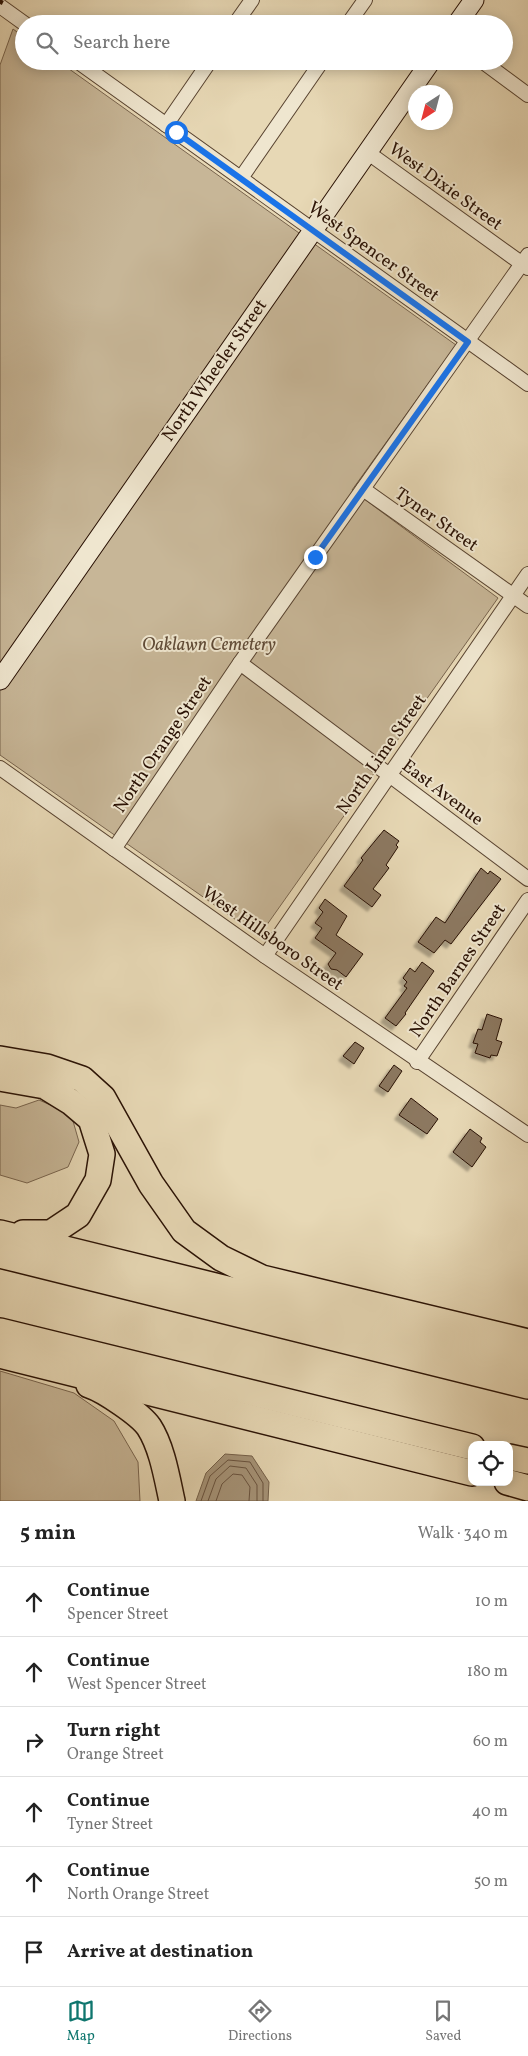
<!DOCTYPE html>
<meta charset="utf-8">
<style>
:root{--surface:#fff;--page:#f2f2f2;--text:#222;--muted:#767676;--line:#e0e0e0;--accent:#0f766e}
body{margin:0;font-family:Vollkorn,serif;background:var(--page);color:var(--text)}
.controls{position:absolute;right:15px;bottom:15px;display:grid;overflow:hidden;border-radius:10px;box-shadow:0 2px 12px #0003}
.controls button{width:45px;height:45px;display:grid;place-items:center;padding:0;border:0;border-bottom:1px solid var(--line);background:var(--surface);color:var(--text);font:25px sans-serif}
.compass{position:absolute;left:408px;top:85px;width:45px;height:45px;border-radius:50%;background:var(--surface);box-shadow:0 2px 12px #0003;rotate:216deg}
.stop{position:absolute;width:15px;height:15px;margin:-11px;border:4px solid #1a73e8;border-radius:50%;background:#fff}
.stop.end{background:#1a73e8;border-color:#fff;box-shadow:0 1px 5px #0008}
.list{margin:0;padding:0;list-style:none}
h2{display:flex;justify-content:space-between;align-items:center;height:65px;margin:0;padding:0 20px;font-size:21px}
h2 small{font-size:16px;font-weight:400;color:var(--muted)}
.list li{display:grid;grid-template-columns:32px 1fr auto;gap:15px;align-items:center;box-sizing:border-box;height:70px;padding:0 20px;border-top:1px solid var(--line)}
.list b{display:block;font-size:19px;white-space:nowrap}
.list p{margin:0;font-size:16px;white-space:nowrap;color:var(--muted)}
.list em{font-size:16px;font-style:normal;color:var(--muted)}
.icon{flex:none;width:28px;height:28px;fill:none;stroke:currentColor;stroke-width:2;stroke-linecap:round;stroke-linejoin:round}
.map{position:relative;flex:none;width:528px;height:1501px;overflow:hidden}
.search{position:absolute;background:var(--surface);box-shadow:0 2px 12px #0003;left:15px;right:15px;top:15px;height:55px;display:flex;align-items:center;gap:12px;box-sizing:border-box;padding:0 18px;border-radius:28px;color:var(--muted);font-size:19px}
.sheet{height:485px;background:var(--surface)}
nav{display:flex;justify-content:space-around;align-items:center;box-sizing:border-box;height:70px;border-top:1px solid var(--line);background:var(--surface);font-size:14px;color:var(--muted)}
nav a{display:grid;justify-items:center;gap:2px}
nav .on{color:var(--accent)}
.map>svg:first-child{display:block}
.green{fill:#c7b697;stroke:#78644e}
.water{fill:#a69479;stroke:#74604a}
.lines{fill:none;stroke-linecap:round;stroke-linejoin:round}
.shore{stroke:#68523e;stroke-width:1}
.building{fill:#8c7860;stroke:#291104;filter:url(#shadow)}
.minor-casing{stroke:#584330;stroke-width:16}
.secondary-casing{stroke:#291104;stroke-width:21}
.motorway-casing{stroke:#291104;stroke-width:28}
.minor{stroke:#efe6cf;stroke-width:14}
.secondary{stroke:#efe6cf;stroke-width:19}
.motorway{stroke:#e7d8b5;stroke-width:25}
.rail{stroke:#291104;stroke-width:4;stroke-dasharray:9 9;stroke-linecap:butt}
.route{stroke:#1a73e8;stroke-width:6}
.labels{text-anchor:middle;stroke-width:4;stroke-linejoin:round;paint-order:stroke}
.street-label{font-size:18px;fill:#291104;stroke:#efe6cf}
.park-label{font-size:18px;font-style:italic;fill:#604b37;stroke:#efe6cf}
</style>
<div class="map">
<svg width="528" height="1501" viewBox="0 0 528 1501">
<defs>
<filter id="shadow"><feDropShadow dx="-4.5" dy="4.5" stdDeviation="1" flood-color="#0004"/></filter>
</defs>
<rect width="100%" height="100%" fill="#e7d8b5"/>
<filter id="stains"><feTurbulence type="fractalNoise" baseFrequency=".004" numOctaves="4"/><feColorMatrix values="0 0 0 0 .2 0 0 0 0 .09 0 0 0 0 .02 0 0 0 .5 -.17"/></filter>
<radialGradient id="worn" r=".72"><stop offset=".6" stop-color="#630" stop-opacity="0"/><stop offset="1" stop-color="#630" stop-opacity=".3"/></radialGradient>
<!-- green -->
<g class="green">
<polygon points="13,29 24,37 24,61 58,61 456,345 352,490 498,598 259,936 0,755 0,65"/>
<polygon points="39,1100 71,1114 79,1142 68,1167 27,1183 0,1175 0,1105 16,1108"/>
<polygon points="0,1371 74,1393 114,1421 138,1462 140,1501 0,1501"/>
</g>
<!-- water -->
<polygon class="water" points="225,1454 252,1456 269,1482 268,1501 196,1501 206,1473"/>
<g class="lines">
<!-- shore -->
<g class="shore">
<polyline points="201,1501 210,1476 228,1460 250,1462 263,1483 263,1501"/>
<polyline points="208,1501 216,1479 230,1466 246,1468 257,1485 257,1501"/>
<polyline points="216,1501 222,1484 233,1474 242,1475 250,1487 249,1501"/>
</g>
</g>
<!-- building -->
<g class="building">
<polygon points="384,830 399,841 396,845 398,847 386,865 389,868 373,889 381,895 372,907 344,886 363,860 361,858"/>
<polygon points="481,868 488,874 490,871 501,879 451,944 445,940 434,953 418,942 436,917 445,923"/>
<polygon points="325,899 347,916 336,935 363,954 346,977 337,970 331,969 328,964 336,953 315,938 322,928 315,923 323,912 319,908"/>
<polygon points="422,962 434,971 405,1013 406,1014 396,1026 385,1018 407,988 404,986 407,982 403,978 410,968 415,972"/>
<polygon points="487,1014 502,1019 496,1040 502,1042 497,1056 491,1055 490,1058 475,1053 478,1044 473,1043 478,1029 482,1030"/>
<polygon points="355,1042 364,1048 354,1064 343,1056"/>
<polygon points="394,1065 402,1071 388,1092 379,1086"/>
<polygon points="411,1098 438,1119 427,1134 399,1115"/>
<polygon points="470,1129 482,1138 480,1142 486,1147 472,1167 453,1152"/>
</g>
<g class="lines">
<!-- minor casing -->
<g class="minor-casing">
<g id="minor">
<polyline points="0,6 25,24"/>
<polyline points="235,24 252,0"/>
<polyline points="348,24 365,0"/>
<polyline points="77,61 528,384"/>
<polyline points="482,61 528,95"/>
<polyline points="166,125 210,61"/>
<polyline points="367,152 528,268"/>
<polyline points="241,178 322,61"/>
<polyline points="363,489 528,606"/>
<polyline points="240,663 528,879"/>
<polyline points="0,768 265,956 528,1135"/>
<polyline points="114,849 240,663 528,255"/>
<polyline points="265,956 528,574"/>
<polyline points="417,1062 528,900"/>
</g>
</g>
<!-- secondary casing -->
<g class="secondary-casing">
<g id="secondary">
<polyline points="457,24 474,0"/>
<polyline points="0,680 431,61"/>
</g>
</g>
<!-- motorway casing -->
<g class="motorway-casing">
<g id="motorway">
<polyline points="0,1059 47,1067 82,1079 103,1098 151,1184 184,1231 221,1258 262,1278 528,1342"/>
<polyline points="0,1078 45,1086 71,1102 91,1119 102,1154 98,1180 78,1215 51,1233 23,1233"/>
<polyline points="0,1233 528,1363"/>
<polyline points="0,1255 528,1386"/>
<polyline points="0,1331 472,1447"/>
<polyline points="0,1355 472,1473"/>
<path d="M89 1385C104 1390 140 1414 149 1427 162 1447 167 1478 172 1501"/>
<polyline points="509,1457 528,1461"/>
<polyline points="507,1482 528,1488"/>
</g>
</g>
<!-- minor -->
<use href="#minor" class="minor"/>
<!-- secondary -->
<use href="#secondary" class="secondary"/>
<!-- motorway -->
<use href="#motorway" class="motorway"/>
<!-- rail -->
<polyline class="rail" points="0,4 2,0"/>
</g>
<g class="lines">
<!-- route -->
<polyline class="route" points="176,132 468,342 315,557"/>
</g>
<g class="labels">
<!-- street labels -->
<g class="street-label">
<text transform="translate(446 186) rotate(36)" y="6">West Dixie Street</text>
<text transform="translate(374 251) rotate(36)" y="6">West Spencer Street</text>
<text transform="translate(214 370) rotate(-55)" y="6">North Wheeler Street</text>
<text transform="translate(437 519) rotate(35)" y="6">Tyner Street</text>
<text transform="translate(162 744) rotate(-56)" y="6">North Orange Street</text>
<text transform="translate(381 754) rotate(-55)" y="6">North Lime Street</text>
<text transform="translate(443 792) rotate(37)" y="6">East Avenue</text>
<text transform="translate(273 938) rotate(35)" y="6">West Hillsboro Street</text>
<text transform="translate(457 970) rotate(-56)" y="6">North Barnes Street</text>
</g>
<!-- park labels -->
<g class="park-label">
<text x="209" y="650">Oaklawn Cemetery</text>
</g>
</g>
<rect width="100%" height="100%" filter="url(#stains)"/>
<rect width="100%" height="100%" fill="url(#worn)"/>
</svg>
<div class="controls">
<button><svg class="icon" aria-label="locate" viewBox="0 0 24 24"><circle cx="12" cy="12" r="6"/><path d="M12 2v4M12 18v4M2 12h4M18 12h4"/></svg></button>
</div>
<svg class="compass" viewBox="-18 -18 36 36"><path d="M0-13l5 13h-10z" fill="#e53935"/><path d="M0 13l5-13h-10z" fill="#767676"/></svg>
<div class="stop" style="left:176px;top:132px"></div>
<div class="stop end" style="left:315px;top:557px"></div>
<div class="search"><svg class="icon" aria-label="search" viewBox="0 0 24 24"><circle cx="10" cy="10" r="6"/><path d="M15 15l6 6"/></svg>Search here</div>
</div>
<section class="sheet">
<h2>5 min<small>Walk · 340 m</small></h2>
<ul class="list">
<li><svg class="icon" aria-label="ahead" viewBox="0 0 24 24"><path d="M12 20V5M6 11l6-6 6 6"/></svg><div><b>Continue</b><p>Spencer Street</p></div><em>10 m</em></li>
<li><svg class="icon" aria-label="ahead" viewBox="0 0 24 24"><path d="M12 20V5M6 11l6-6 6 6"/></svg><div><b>Continue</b><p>West Spencer Street</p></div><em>180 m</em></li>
<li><svg class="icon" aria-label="right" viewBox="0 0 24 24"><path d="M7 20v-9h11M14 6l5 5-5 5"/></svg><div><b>Turn right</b><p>Orange Street</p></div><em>60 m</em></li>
<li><svg class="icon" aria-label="ahead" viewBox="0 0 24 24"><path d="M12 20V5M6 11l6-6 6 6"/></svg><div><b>Continue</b><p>Tyner Street</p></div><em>40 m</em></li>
<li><svg class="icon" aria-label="ahead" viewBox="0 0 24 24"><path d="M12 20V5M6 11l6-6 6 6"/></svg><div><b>Continue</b><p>North Orange Street</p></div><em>50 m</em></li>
<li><svg class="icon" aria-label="arrive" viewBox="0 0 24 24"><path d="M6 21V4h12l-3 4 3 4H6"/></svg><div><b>Arrive at destination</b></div></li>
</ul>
</section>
<nav>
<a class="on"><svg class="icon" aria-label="map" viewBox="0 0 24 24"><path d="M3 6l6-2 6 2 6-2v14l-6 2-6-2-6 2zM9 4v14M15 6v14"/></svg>Map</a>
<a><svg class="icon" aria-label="directions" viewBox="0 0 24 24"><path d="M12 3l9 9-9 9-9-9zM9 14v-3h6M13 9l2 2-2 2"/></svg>Directions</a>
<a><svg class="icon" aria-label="saved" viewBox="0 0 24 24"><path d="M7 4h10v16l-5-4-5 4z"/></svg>Saved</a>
</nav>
